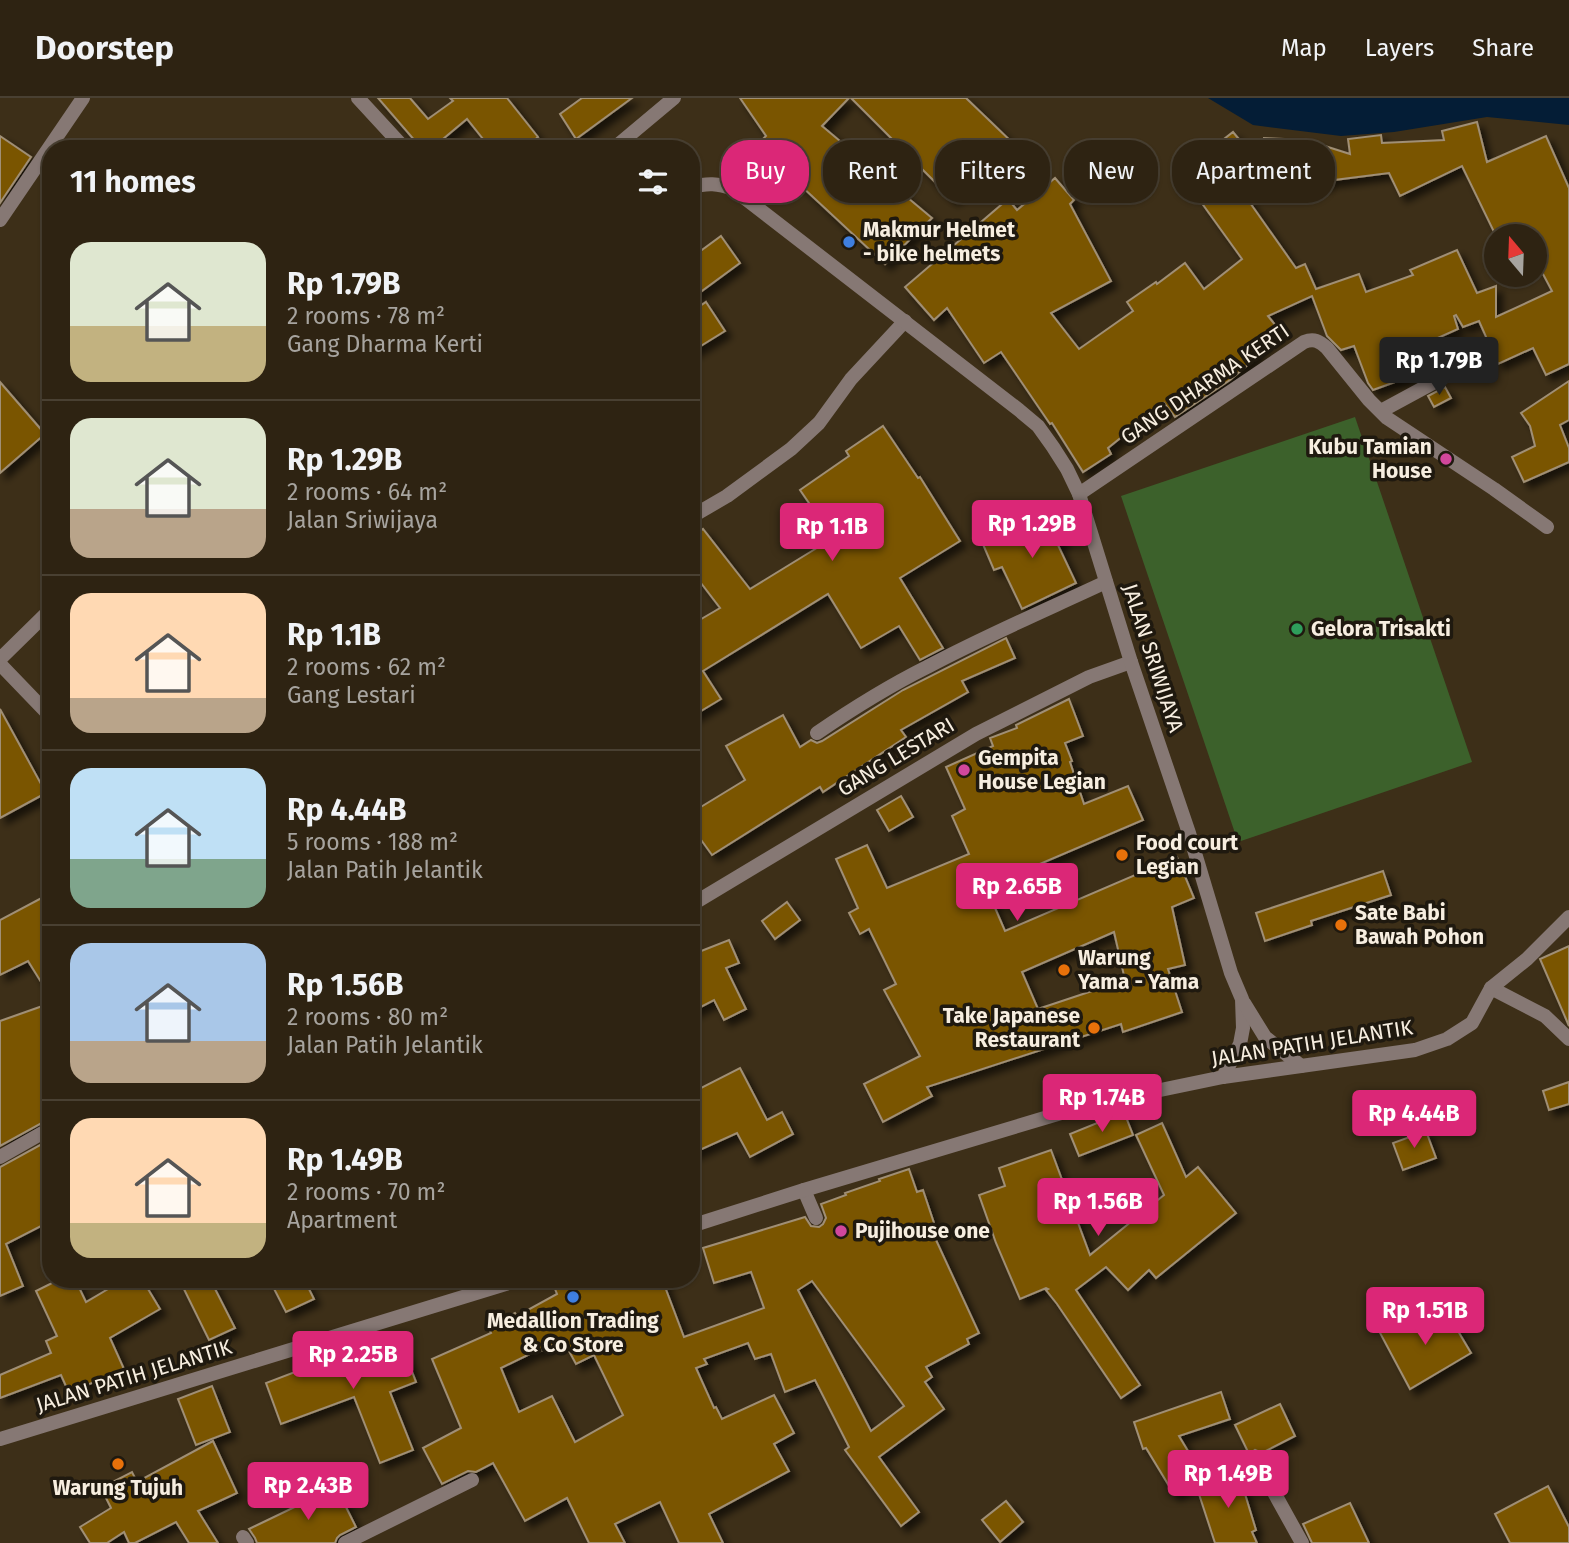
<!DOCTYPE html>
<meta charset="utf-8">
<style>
:root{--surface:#2e2312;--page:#362b1b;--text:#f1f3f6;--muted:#a7a49f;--line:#494032;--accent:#db2777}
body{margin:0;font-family:"Fira Sans",sans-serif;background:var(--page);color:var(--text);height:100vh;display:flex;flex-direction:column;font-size:26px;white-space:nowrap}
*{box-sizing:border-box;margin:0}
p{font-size:23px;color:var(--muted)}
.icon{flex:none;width:38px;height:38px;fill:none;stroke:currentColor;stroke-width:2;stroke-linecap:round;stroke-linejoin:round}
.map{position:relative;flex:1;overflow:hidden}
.details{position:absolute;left:42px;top:42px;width:658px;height:1148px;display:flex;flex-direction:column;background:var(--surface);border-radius:28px;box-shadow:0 2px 5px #0004,0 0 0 2px var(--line)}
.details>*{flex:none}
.banner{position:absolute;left:721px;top:42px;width:665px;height:63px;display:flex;gap:14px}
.needle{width:46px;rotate:341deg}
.tools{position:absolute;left:1484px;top:126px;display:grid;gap:14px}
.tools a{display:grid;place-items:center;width:63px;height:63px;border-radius:50%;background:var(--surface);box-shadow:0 2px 5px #0004,0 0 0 2px var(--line);font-size:35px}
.price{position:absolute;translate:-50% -60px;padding:0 16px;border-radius:7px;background:var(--accent);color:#fff;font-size:23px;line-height:46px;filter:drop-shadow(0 2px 4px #0008)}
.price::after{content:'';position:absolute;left:50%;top:42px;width:21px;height:16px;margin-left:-10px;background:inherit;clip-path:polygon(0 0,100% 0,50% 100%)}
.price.selected{background:#222;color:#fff}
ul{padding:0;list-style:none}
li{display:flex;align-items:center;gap:21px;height:175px;padding:0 28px}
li+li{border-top:2px solid var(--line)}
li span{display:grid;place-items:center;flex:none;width:196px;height:140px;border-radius:21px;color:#555}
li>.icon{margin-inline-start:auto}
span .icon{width:84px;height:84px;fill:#fffc;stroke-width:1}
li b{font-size:30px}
h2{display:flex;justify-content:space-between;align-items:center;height:84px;padding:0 28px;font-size:30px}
.pill{padding:0 24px;border-radius:28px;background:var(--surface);box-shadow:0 2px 5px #0004,0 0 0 2px var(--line);font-size:24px;line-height:63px}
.pill.selected{background:var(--accent);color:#fff}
header{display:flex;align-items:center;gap:42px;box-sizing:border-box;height:98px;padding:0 35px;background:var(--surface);border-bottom:2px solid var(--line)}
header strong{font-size:33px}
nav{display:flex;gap:38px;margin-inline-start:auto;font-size:24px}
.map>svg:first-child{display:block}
.green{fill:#3c612b}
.water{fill:#041d36}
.building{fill:#7a5506;stroke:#a08f75;stroke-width:2;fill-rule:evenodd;filter:url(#shadow)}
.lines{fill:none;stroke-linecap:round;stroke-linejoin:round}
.minor{stroke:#867874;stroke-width:14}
.tertiary{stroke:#867874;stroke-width:14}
.shop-dot{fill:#3f7fe0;stroke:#1f190f;stroke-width:2.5}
.hotel-dot{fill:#d1479c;stroke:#1f190f;stroke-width:2.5}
.leisure-dot{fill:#2e9e5b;stroke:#1f190f;stroke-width:2.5}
.food-dot{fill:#e8710a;stroke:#1f190f;stroke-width:2.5}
.labels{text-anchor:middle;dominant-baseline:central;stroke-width:7;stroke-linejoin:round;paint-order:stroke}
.poi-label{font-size:21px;font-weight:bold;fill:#f7eee0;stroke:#1f190f;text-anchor:start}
.street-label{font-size:21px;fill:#f7eee0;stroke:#1f190f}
</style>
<header>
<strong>Doorstep</strong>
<nav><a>Map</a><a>Layers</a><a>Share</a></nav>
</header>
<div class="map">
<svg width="1569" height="1445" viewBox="0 0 1569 1445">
<defs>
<filter id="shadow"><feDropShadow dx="6" dy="6" stdDeviation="3.5" flood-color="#0009"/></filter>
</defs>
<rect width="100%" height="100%" fill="#3d2f18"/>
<path class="green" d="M1355 319 1472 664 1238 744 1121 398Z"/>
<path class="water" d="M1208 0H1569V27L1487 19 1394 34 1341 38 1253 27Z"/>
<g class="building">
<path d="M378 0H410L428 21 453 3 450 0H507L538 39 523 51H491L467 21 431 51H422Z"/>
<path d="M582 0H632L576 41 560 16Z"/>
<path d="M740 0H849L822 28 932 120 885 166 757 47 766 38Z"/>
<path d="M851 0H966L1017 49 991 74 985 68 952 101Z"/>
<path d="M1477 24 1487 64 1546 38 1569 90V266L1546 277 1533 250 1498 266 1479 223 1463 229 1456 217 1454 218 1458 231 1431 243 1438 259 1432 262 1437 272 1420 281 1417 276 1373 292 1368 285 1354 248 1341 252 1327 238 1312 198 1268 218 1281 234 1255 255 1258 258 1230 282 1175 319 1164 305 1108 350 1111 356 1083 374 1052 325 1050 326 1001 254 984 265 947 210 934 222 905 189 1008 101 1017 112 1055 80 1074 102 1070 106 1111 183 1051 215 1079 251 1133 213 1127 204 1156 184 1157 186 1185 165 1204 191 1242 161 1201 104 1234 82 1296 170 1305 166 1316 191 1359 176 1366 194 1413 177 1410 172 1457 152 1477 195 1496 188V219L1552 193 1535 161V138H1496L1462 68 1400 98 1389 75 1327 83 1326 87 1287 75 1225 71 1210 52 1233 34 1262 69 1264 40 1306 42 1350 56 1348 41 1381 37 1382 45 1444 42 1442 33Z"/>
<path d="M0 38 31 59 0 105Z"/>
<path d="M721 138 740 165 691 201V160Z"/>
<path d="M706 204 725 233 691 254V214Z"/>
<path d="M1569 283V322L1560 327 1569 350V364L1524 384 1512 359 1535 348 1530 328 1521 315Z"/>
<path d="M0 284 45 336 0 375Z"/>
<path d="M1445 289 1451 300 1434 309 1428 298Z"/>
<path d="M883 328 918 380 920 379 960 443 900 480 943 550 920 562 899 528 861 550 828 496 703 573 721 601 691 619V527L720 510 691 472V440L703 431 750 491 833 440 800 392 849 358 846 353Z"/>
<path d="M1052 414 1064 443 1057 445 1076 485 1022 511 1002 469 994 472 982 444Z"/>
<path d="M1006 540 1015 560 962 583 968 594 901 632 906 639 823 694 820 689 712 757 691 728V715L745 682 726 648 783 617 800 649 811 642 817 645 822 643 903 592Z"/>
<path d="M1069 601 1083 638 1065 645 1072 663 1070 664 1084 706 1128 688 1143 722 986 789 1005 833 1177 759 1194 800 1172 809 1185 867 1168 871 1182 914 1123 934 1121 926 927 989 932 998 883 1024 864 986 920 958 884 892 896 886 869 831 860 836 849 815 858 810 836 761 867 747 887 790 969 756 952 718 965 711 946 669 993 648 990 640 1017 630 1016 627ZM1114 834 1125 882 1038 911 1022 874Z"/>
<path d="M0 611 46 695 0 720Z"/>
<path d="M901 698 913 719 889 733 877 712Z"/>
<path d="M1383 773 1391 797 1311 823 1312 827 1265 843 1256 815Z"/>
<path d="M51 795V900L28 863 0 877V822Z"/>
<path d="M787 804 800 822 775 841 762 823Z"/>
<path d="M729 842 739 865 726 870 746 911 724 922 714 902 691 914V857Z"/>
<path d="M1569 848V928L1540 861Z"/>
<path d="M51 905V1020L0 1048V923Z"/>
<path d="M740 970 767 1022 782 1014 793 1036 750 1059 737 1035 691 1056V995Z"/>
<path d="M1569 984V1006L1549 1012 1543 993Z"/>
<path d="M1124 1014 1133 1037 1079 1058 1070 1036Z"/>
<path d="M1162 1025 1186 1079 1198 1069 1236 1115 1156 1180 1149 1172 1128 1192 1106 1169 1076 1192 1140 1287 1121 1300 1057 1206 1046 1192 1048 1191 1046 1190 1020 1201 996 1145 979 1097 1005 1088 999 1070 1051 1052 1090 1157 1164 1097 1136 1037Z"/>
<path d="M1426 1033 1436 1060 1403 1072 1393 1045Z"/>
<path d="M51 1041V1123L6 1146 23 1188 0 1198V1069Z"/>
<path d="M909 1071 917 1094 923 1092 935 1128 930 1129 979 1235 967 1241 969 1246 926 1269 932 1279 925 1284 944 1311 879 1359 919 1414 901 1428 845 1352 849 1349 815 1282 785 1294 771 1256 755 1261 748 1245 704 1261 707 1266 696 1270 714 1310 716 1309 722 1321 774 1297 794 1335 774 1346 789 1373 709 1416 723 1445H679L660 1404 615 1426 625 1445H589L567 1400 525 1423 493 1365 476 1374 468 1373 442 1386 423 1350 461 1330 432 1261 491 1235 488 1228 515 1215 517 1218 557 1196 555 1191 576 1181H662L684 1239 764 1210 751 1174 714 1185 703 1150 805 1119 811 1128 819 1129 823 1126 826 1120 821 1106 846 1097 845 1095 880 1083 879 1081ZM812 1183 904 1308 871 1333 798 1192ZM563 1242 576 1266 594 1257 623 1317 575 1344 552 1298 519 1314 501 1270 538 1252 539 1254Z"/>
<path d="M60 1181H75L86 1204 125 1181H142L160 1211 110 1240 124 1271 69 1295 61 1277 0 1300V1277L51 1255 46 1243 57 1238 36 1193Z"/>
<path d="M179 1181H210L235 1230 209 1242Z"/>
<path d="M269 1181H304L314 1201 286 1214Z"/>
<path d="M1445 1211 1471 1255 1410 1291 1379 1233 1402 1221 1408 1233Z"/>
<path d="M397 1235 416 1284 390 1294 413 1352 380 1365 354 1299 281 1326 266 1285Z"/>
<path d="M212 1288 230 1334 196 1347 178 1301Z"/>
<path d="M1221 1294 1230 1321 1179 1338 1203 1378 1174 1396 1146 1350 1143 1351 1134 1324Z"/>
<path d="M1280 1306 1295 1338 1262 1355 1255 1352 1249 1356 1235 1327Z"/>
<path d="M213 1343 237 1395 198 1413 218 1445H189L176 1424 135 1445H129L124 1434 107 1445H90L80 1429 111 1410 101 1390 132 1374 137 1384Z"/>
<path d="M1238 1373 1256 1432 1252 1434 1257 1445H1215L1196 1387Z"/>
<path d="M1548 1388 1569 1429V1445H1510L1495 1416Z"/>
<path d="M336 1389 356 1429 340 1437 337 1440 335 1445H257L255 1440 249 1431Z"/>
<path d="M1006 1403 1023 1424 1000 1444 982 1422Z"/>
<path d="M1350 1405 1369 1445H1312L1303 1426Z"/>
</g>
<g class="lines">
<g class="minor">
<path d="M358 0 405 51"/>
<path d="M613 51 674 0"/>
<path d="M0 122 83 0"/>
<path d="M1381 313 1453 274"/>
<path d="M1079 396 1304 244C1314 240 1319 243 1327 250L1369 302 1387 320 1494 391 1547 429"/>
<path d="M691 419 727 398 791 351 819 325 851 281 905 223"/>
<path d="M0 566 51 619"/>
<path d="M817 635C852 611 889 588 927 569 985 538 1046 512 1106 484"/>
<path d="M691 807 976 636 1089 579 1131 564"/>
<path d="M0 1059 51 1030"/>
<path d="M804 1092 816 1120"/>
<path d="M1256 1362 1302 1445"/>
<path d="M243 1439 247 1445"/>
<path d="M345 1445 472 1382"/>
</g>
<g class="tertiary">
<path d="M691 89C707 85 718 85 733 91L1019 312 1038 328 1053 349 1067 371 1079 396 1131 564 1189 735 1231 875 1242 901 1243 930 1240 946 1223 979"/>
<path d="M0 561 51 511"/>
<path d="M1491 890 1545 918 1569 941"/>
<path d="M1244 905 1265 939 1301 968"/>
<path d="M691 1128 804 1092 1088 1007 1223 979 1415 952 1447 941 1472 925 1491 890 1527 861 1569 819"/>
<path d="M0 1341 522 1181"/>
</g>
</g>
<g class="shop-dot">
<circle cx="849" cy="144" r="7"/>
<circle cx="573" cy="1199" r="7"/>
</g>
<g class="hotel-dot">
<circle cx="1446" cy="361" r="7"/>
<circle cx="964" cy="672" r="7"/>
<circle cx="841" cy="1133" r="7"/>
</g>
<circle class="leisure-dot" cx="1297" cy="531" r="7"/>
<g class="food-dot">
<circle cx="1122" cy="757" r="7"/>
<circle cx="1341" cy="827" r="7"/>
<circle cx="1064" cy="872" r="7"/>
<circle cx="1094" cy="930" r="7"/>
<circle cx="118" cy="1366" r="7"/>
</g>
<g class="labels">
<g class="poi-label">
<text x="863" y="132">Makmur Helmet<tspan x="863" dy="24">- bike helmets</tspan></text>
<text x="1432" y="349" text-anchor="end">Kubu Tamian<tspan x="1432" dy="24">House</tspan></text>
<text x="1311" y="531">Gelora Trisakti</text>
<text x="978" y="660">Gempita<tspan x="978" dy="24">House Legian</tspan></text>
<text x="1136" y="745">Food court<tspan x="1136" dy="24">Legian</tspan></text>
<text x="1355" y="815">Sate Babi<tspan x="1355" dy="24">Bawah Pohon</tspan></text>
<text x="1078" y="860">Warung<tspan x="1078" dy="24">Yama - Yama</tspan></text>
<text x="1080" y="918" text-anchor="end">Take Japanese<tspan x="1080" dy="24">Restaurant</tspan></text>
<text x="855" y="1133">Pujihouse one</text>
<text x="573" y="1223" text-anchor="middle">Medallion Trading<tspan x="573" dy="24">&amp; Co Store</tspan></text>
<text x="118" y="1390" text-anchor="middle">Warung Tujuh</text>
</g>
<g class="street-label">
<text transform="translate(1205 286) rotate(-34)">GANG DHARMA KERTI</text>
<text transform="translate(1153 560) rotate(72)">JALAN SRIWIJAYA</text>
<text transform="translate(896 659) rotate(-31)">GANG LESTARI</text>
<text transform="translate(1312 945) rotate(-9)">JALAN PATIH JELANTIK</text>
<text transform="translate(134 1278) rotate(-17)">JALAN PATIH JELANTIK</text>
</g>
</g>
</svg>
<div class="tools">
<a><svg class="needle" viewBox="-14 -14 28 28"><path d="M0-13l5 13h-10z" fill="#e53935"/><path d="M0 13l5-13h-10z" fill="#a7a49f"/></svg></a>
</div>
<b class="price selected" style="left:1439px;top:299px">Rp 1.79B</b>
<b class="price" style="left:1032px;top:462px">Rp 1.29B</b>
<b class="price" style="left:832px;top:465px">Rp 1.1B</b>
<b class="price" style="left:1017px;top:825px">Rp 2.65B</b>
<b class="price" style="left:1102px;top:1036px">Rp 1.74B</b>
<b class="price" style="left:1414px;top:1052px">Rp 4.44B</b>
<b class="price" style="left:1098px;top:1140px">Rp 1.56B</b>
<b class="price" style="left:1425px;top:1249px">Rp 1.51B</b>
<b class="price" style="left:353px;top:1293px">Rp 2.25B</b>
<b class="price" style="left:1228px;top:1412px">Rp 1.49B</b>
<b class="price" style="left:308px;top:1424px">Rp 2.43B</b>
<div class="banner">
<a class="pill selected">Buy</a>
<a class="pill">Rent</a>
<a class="pill">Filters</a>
<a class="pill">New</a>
<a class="pill">Apartment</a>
</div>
<section class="details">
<h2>11 homes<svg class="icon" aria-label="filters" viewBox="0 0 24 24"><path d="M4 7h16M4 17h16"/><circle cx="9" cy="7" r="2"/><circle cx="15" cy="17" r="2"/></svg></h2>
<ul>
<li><span style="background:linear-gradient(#dfe7d0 60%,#c2b280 0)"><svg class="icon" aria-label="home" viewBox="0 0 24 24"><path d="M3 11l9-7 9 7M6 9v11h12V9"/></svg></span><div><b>Rp 1.79B</b><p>2 rooms · 78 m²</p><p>Gang Dharma Kerti</p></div></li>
<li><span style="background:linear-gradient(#dfe7d0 65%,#b9a48a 0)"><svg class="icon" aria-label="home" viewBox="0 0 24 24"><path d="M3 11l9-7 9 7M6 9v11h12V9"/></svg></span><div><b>Rp 1.29B</b><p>2 rooms · 64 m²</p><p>Jalan Sriwijaya</p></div></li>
<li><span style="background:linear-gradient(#ffd9b3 75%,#b9a48a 0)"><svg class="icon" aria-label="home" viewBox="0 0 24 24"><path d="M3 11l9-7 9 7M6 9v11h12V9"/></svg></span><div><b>Rp 1.1B</b><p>2 rooms · 62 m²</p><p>Gang Lestari</p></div></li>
<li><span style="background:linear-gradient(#bfe0f5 65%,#7fa58c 0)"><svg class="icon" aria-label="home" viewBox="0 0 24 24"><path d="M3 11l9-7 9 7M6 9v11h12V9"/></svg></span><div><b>Rp 4.44B</b><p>5 rooms · 188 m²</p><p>Jalan Patih Jelantik</p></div></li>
<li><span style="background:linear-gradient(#a9c7e8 70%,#b9a48a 0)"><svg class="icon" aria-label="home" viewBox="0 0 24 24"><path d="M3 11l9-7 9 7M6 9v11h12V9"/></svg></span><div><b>Rp 1.56B</b><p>2 rooms · 80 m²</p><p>Jalan Patih Jelantik</p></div></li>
<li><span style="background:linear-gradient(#ffd9b3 75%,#c2b280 0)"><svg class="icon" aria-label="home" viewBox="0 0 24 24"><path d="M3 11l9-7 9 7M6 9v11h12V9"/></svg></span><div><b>Rp 1.49B</b><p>2 rooms · 70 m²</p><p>Apartment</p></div></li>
</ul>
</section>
</div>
